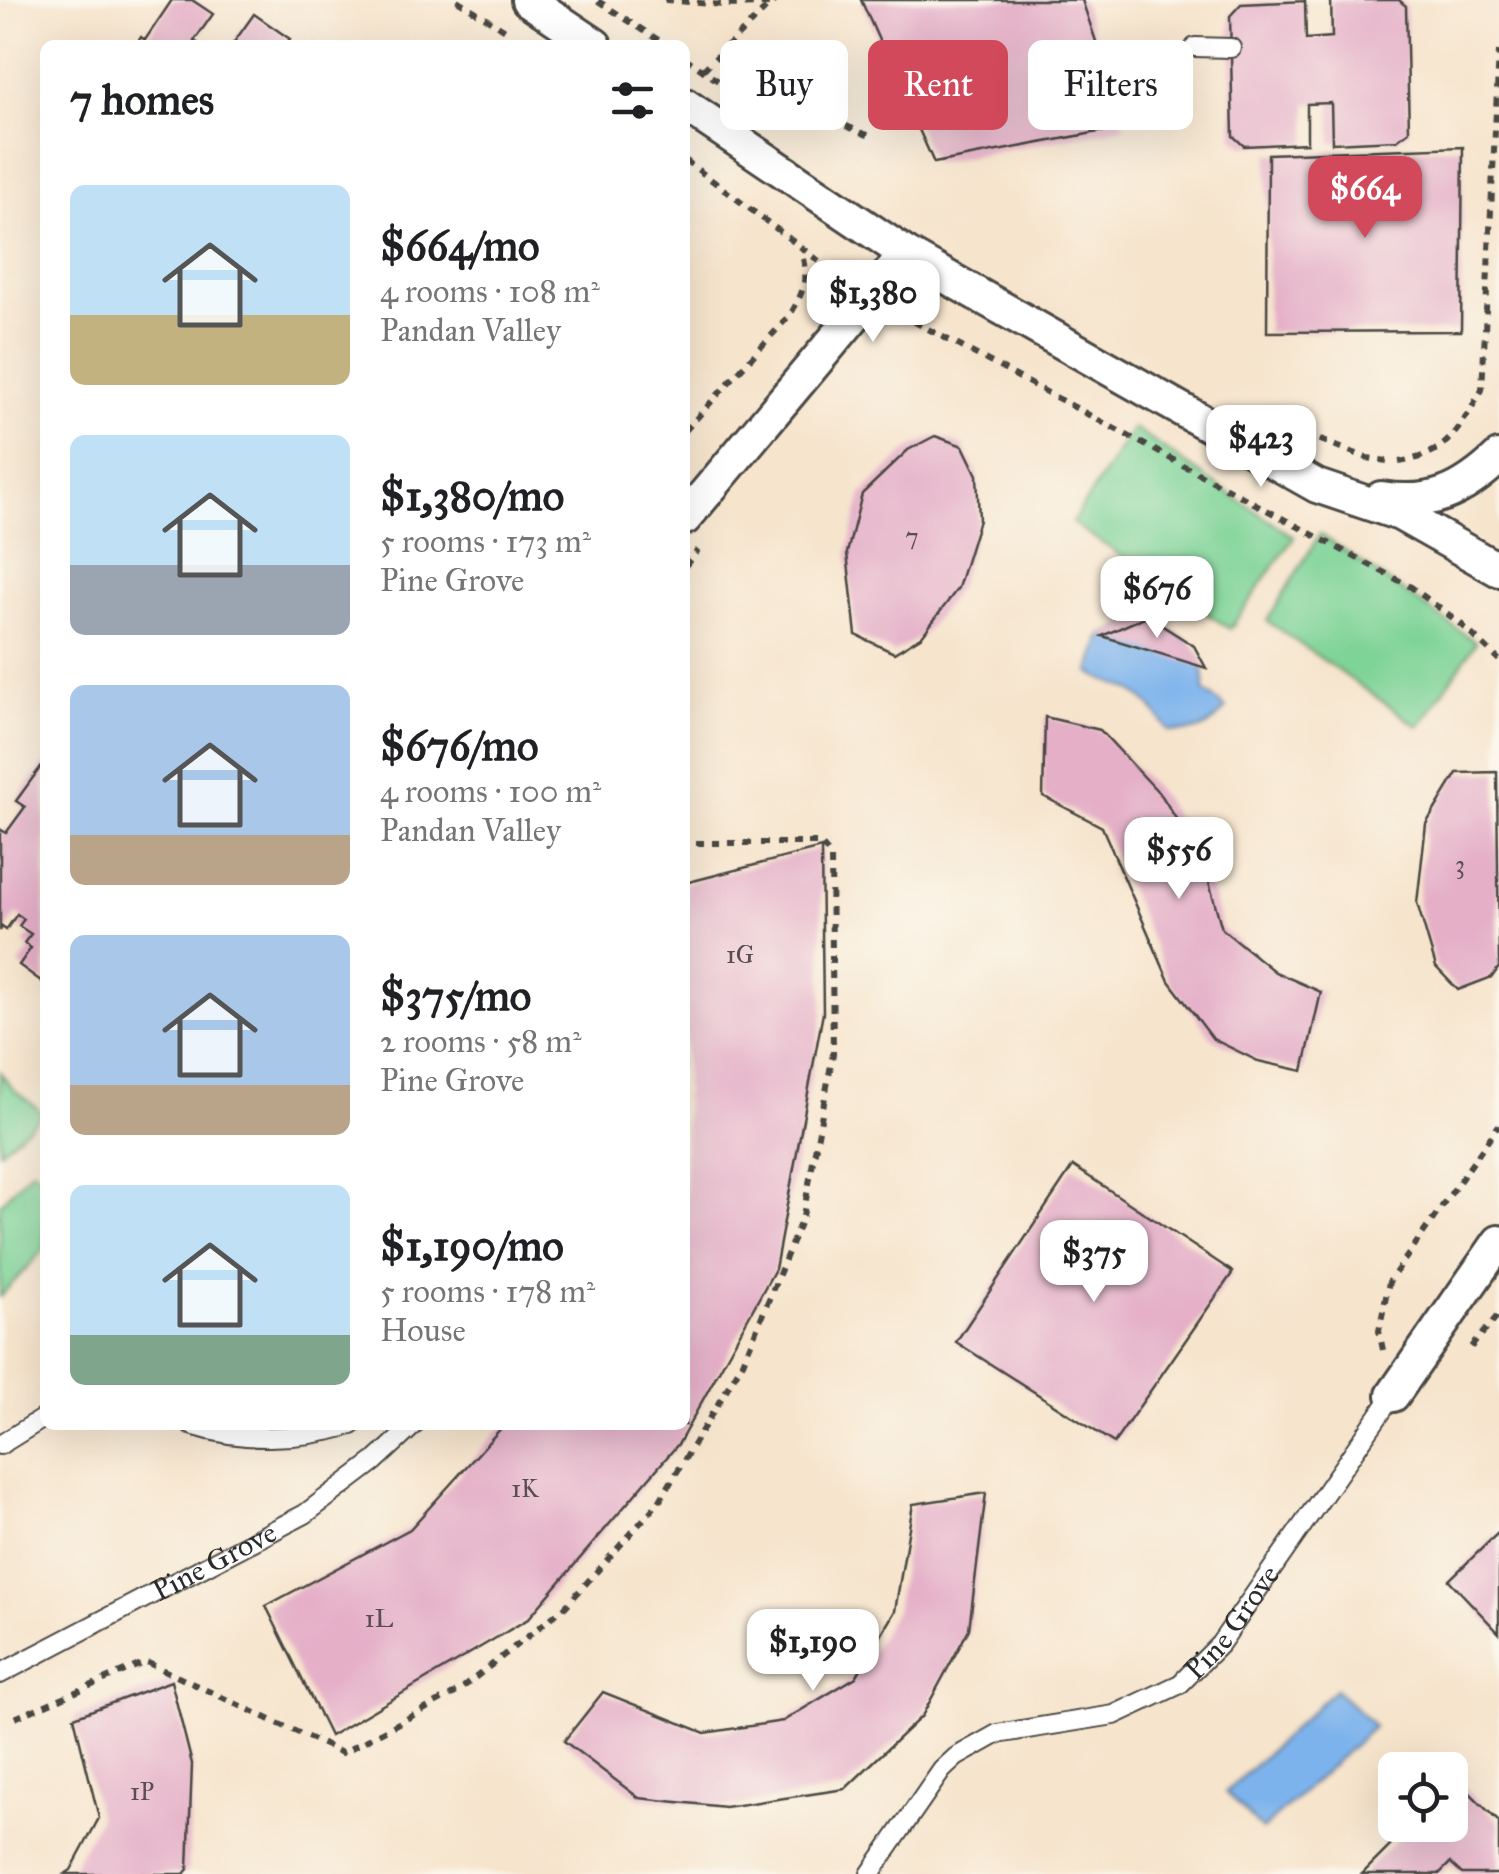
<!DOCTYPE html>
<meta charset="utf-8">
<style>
:root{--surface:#fff;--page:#f2f2f2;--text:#202124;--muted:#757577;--accent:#d1495b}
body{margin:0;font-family:"IM FELL Great Primer",serif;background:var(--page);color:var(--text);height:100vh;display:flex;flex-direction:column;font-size:38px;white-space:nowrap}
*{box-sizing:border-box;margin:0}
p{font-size:32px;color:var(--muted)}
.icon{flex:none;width:55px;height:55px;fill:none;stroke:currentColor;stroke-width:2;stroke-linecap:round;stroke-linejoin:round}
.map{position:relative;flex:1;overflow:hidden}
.sheet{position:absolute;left:40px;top:40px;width:650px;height:1390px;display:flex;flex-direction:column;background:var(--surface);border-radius:15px;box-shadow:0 10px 40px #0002}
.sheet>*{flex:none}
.top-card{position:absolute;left:720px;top:40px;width:628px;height:90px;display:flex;gap:20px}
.controls{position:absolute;left:1378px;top:1752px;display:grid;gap:20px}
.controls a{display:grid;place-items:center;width:90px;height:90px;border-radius:15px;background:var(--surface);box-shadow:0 10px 40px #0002;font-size:50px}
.price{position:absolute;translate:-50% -85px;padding:0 22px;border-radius:20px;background:#fff;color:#222;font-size:32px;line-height:65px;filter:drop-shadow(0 2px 5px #0008)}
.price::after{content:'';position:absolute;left:50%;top:60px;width:30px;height:22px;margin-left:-15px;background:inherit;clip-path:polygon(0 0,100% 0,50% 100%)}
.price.active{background:var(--accent);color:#fff}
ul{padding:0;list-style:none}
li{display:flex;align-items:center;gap:30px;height:250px;padding:0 30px}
li span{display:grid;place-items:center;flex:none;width:280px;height:200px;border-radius:15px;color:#555}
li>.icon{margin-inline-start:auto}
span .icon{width:120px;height:120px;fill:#fffc;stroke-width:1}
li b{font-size:42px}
h2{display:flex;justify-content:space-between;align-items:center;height:120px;padding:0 30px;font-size:42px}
.chip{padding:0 35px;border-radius:15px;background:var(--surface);box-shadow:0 10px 40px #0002;font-size:35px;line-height:90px}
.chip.active{background:var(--accent);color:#fff}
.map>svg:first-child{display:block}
.green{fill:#7ed397;stroke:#547f61;stroke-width:2.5}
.water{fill:#7db3ec;stroke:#546f8c;stroke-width:2.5}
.building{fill:#e4afc7}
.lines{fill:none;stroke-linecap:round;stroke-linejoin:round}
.lane-casing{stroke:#494743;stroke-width:22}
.street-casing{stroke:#494743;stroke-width:38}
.path{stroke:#494743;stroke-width:6;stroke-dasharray:8 8;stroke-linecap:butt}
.lane{stroke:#fff;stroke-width:18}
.street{stroke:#fff;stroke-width:32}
.labels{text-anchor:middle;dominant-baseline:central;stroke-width:9;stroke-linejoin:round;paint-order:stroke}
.number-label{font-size:25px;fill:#594c52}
.street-label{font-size:30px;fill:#2b2b2b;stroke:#fbf7ec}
</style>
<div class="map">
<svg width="1499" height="1874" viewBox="0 0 1499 1874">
<rect width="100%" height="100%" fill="#fbf7ec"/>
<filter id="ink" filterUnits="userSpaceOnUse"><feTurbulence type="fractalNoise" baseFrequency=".01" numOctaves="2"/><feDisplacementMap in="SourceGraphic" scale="20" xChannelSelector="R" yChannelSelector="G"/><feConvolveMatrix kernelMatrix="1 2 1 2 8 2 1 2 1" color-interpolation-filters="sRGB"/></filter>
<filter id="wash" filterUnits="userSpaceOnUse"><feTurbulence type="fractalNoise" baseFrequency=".0048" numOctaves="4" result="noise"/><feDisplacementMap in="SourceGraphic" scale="40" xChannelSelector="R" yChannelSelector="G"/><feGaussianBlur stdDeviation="2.25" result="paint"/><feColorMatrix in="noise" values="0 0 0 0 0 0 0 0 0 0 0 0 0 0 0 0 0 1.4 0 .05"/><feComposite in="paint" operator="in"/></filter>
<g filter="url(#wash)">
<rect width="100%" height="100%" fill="#f6e4cc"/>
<g class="green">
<path d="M1133 428 1294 537 1230 629 1072 523Z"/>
<path d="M1320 534 1476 642 1419 727 1267 621Z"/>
<path d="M0 1072C15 1096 25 1095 43 1114L0 1151Z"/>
<path d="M32 1169 45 1180V1248L0 1297V1204Z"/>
</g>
<g class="water">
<path d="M1147 616C1182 638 1207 644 1204 691L1226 708C1210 729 1196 734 1169 731 1158 716 1146 696 1128 689 1114 683 1103 681 1090 672L1102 636Z"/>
<path d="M1335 1689 1374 1726 1262 1830 1226 1792Z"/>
</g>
<g id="blocks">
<g class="building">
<path d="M172 0H192L213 14 194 41 201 45H136L141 37 145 40Z"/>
<path d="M861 0H1082L1125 127 934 163Z"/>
<path d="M1331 0H1399L1406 6 1409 131 1397 140 1332 143 1331 103 1307 104V143L1244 146 1233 136 1230 16 1241 4 1305 1 1306 39 1332 37Z"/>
<path d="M254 14 290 39 285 45H232Z"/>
<path d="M1463 147 1461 331 1267 332 1268 154Z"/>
<path d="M935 436 963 446 977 475 979 520 958 588 922 636 894 653 856 635 847 553 862 494 908 450Z"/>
<path d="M1147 616 1194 646 1206 668 1102 636Z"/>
<path d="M1045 717 1100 730 1162 796 1204 864 1222 929 1275 972 1321 992 1303 1071 1258 1061 1213 1039 1169 981 1102 827 1043 796Z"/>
<path d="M45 761V984L19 965 31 948 24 943 31 934 19 926 24 919 17 914 6 930 2 927 0 931V829L6 833 25 807 16 801Z"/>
<path d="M1497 772 1499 967 1492 977 1458 990 1436 967 1417 903 1426 824 1457 773Z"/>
<path d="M821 848 823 1013 775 1269 679 1443 528 1619 330 1736 266 1606 410 1529 504 1425H685V883Z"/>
<path d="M1073 1166 1233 1272 1114 1443 956 1342Z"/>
<path d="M986 1493 969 1629 922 1716 845 1789 725 1807 639 1798 564 1741 603 1692 705 1733 783 1721 856 1677 895 1611 913 1504Z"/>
<path d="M1499 1532V1633L1449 1580Z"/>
<path d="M171 1681 192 1764 188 1869 184 1874H65L71 1870 99 1818 74 1717Z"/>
<path d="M1456 1779 1499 1822V1874H1462L1450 1863 1439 1874H1362L1411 1825H1450V1786Z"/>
</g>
</g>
</g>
<g filter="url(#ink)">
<use href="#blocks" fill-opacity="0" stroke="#494743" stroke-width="2.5"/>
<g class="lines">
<g class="lane-casing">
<g id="lane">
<path d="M1195 47 1231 48"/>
<path d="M191 1425C244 1442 299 1440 352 1425"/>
<path d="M0 1445 45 1417"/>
<path id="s1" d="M0 1674 305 1514 375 1461 414 1425"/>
<path id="s2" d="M870 1874 942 1770 956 1757 997 1734 1114 1715 1180 1684 1220 1644 1393 1395"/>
</g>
</g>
<g class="street-casing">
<g id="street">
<path d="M528 0 595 45"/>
<path d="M685 105 906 254 1317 486 1400 514 1499 570"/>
<path d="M1381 498C1432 506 1462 492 1499 457"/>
<path d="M685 518 906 254"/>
<path d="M1393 1395 1499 1242"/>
</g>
</g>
<g class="path">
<path d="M457 0 507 31"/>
<path d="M665 0 723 5 769 4"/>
<path d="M598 1 666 45"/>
<path d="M725 48C772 81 818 117 873 137"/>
<path d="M685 58 750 103"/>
<path d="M703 70 775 0"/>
<path d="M685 160 843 279"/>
<path d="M900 314 1411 587 1461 624 1499 660"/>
<path d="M1290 428 1367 458 1387 461"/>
<path d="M685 431 790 315C804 292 809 277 801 251"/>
<path d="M1399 462C1449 454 1458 430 1482 390L1499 51"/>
<path d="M685 566 698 550"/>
<path d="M1471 1347 1499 1314"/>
<path d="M1383 1350 1379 1331 1389 1282 1499 1125"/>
<path d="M15 1718 146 1662 342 1753 457 1692 565 1607 659 1502 743 1362 803 1216 833 1054 831 856 820 843H685"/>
</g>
<use href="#lane" class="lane"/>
<use href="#street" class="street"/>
</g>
</g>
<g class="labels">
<g class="number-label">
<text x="912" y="536">7</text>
<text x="1460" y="864">3</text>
<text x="740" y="954">1G</text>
<text x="525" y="1488">1K</text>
<text x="379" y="1618">1L</text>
<text x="142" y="1791">1P</text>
</g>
<g class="street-label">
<text stroke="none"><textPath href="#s1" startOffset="242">Pine Grove</textPath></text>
<text stroke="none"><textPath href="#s2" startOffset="465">Pine Grove</textPath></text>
</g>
</g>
</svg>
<div class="controls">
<a><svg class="icon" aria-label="locate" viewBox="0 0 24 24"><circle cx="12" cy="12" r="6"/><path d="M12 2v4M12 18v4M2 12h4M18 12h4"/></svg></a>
</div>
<b class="price active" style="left:1365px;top:241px">$664</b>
<b class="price" style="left:873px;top:345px">$1,380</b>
<b class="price" style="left:1261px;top:490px">$423</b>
<b class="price" style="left:1157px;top:641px">$676</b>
<b class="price" style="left:1179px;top:902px">$556</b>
<b class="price" style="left:1094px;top:1305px">$375</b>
<b class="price" style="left:813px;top:1694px">$1,190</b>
<div class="top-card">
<a class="chip">Buy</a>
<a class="chip active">Rent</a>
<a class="chip">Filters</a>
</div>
<section class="sheet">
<h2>7 homes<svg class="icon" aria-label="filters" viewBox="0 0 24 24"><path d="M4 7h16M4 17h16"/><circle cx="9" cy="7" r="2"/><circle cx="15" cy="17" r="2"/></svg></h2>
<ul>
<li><span style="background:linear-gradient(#bfe0f5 65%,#c2b280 0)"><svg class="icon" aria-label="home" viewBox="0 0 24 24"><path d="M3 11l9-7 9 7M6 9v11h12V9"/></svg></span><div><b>$664/mo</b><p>4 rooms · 108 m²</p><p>Pandan Valley</p></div></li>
<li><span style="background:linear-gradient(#bfe0f5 65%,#9aa5b1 0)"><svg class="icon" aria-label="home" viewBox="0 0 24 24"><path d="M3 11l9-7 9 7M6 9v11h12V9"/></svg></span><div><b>$1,380/mo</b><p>5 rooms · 173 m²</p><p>Pine Grove</p></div></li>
<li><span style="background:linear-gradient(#a9c7e8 75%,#b9a48a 0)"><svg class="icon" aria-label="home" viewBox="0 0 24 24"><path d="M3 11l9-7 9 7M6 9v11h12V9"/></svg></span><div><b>$676/mo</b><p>4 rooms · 100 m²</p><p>Pandan Valley</p></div></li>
<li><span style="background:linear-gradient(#a9c7e8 75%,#b9a48a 0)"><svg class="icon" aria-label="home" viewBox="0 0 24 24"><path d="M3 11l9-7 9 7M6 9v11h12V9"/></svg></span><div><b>$375/mo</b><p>2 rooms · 58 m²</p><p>Pine Grove</p></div></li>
<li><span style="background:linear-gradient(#bfe0f5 75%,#7fa58c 0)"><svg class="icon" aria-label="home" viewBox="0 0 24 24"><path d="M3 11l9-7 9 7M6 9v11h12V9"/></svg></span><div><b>$1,190/mo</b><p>5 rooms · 178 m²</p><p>House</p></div></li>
</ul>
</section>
</div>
